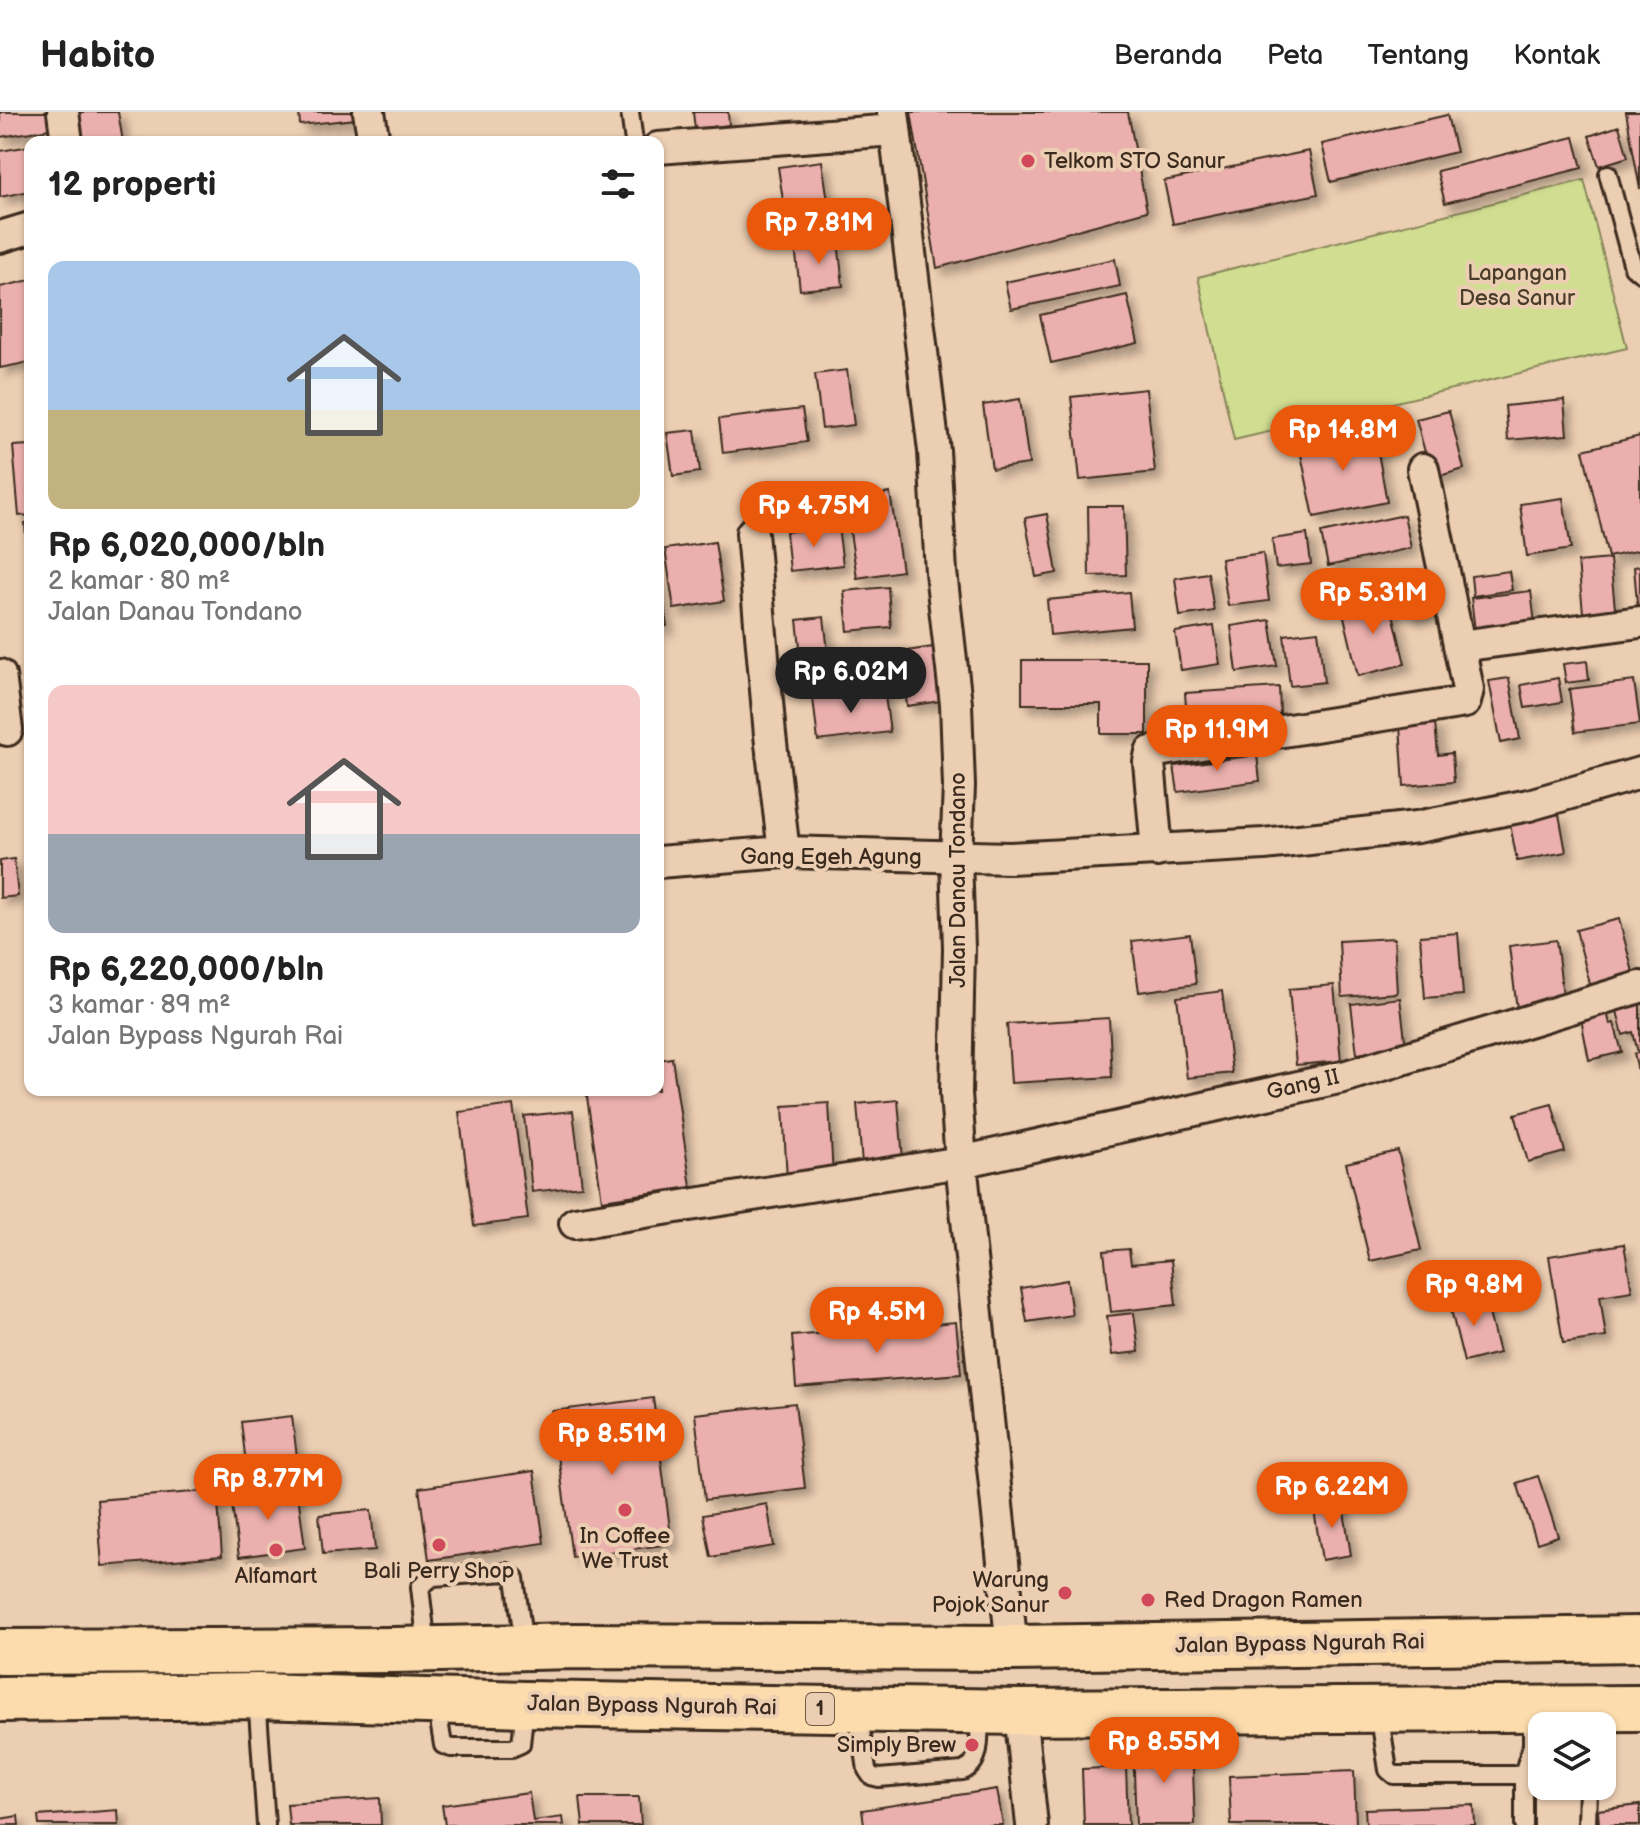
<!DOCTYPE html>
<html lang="id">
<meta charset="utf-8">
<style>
:root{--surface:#fff;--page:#f2f2f2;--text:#222;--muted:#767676;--line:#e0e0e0;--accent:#ea580c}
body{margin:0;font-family:"Balsamiq Sans",sans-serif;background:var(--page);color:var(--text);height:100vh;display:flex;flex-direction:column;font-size:30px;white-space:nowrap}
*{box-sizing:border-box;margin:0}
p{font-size:26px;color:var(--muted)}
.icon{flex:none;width:44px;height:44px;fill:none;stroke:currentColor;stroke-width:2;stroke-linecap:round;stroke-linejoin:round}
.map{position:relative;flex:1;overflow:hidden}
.details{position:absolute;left:24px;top:24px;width:640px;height:960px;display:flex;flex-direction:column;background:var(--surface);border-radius:16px;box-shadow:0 2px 6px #0004}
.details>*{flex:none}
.fabs{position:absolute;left:1528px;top:1600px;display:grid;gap:16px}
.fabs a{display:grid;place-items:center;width:88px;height:88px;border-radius:16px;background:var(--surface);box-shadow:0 2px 6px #0004;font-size:40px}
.price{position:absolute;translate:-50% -68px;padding:0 18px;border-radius:28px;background:var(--accent);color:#fff;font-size:26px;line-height:52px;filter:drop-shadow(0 2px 4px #0008)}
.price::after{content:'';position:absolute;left:50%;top:48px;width:24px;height:18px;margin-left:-12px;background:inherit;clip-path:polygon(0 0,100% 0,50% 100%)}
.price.active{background:#222;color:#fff}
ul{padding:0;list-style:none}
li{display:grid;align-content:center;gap:16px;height:424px;padding:0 24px}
li span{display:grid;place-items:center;height:248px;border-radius:16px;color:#555}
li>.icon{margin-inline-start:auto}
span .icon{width:144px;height:144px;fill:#fffc;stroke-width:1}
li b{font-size:34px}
h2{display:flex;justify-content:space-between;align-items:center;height:96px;padding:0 24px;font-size:34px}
header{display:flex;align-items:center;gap:48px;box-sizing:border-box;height:112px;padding:0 40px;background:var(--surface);border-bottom:2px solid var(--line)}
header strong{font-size:38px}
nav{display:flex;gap:44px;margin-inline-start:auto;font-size:28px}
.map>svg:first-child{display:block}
.green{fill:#d1de91;stroke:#868458;stroke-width:2}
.building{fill:#ebb0ad;stroke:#3b2a1e;stroke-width:2;filter:url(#shadow)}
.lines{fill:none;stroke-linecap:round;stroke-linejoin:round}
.service-casing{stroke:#3b2a1e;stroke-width:22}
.minor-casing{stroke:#3b2a1e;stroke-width:36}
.trunk-casing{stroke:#3b2a1e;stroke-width:50}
.service{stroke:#ecceb2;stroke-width:16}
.minor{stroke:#ecceb2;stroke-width:30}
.trunk{stroke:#fcdcac;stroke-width:44}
.poi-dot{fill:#d1495b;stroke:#ecceb2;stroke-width:3}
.labels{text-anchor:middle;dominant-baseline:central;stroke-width:8;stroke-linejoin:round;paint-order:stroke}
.shield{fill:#ecceb2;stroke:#705b4a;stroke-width:2}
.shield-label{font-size:20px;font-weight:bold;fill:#3b2a1e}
.poi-label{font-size:22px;fill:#3b2a1e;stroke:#ecceb2}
.park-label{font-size:22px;fill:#4a3c2a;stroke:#ecceb2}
.street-label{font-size:22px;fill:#3b2a1e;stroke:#ecceb2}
</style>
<header>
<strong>Habito</strong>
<nav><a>Beranda</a><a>Peta</a><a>Tentang</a><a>Kontak</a></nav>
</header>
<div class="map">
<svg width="1640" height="1713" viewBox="0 0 1640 1713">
<defs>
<filter id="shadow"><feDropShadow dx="7" dy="7" stdDeviation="4" flood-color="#0004"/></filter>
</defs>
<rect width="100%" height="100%" fill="#ecceb2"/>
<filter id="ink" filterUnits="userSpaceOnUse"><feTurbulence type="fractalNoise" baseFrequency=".0125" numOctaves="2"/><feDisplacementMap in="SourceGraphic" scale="16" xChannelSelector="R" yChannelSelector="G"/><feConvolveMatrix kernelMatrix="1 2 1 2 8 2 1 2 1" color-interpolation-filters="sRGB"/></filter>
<g filter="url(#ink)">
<path class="green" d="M1584 68 1627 236 1234 328 1198 165Z"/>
<g class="building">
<path d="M0 0H47L50 17 0 25Z"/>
<path d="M71 0H118L123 30H76Z"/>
<path d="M299 0H355L356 7 300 13Z"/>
<path d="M693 0H728L729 13 695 17Z"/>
<path d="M911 0H1128L1147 99 937 156Z"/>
<path d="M1626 0H1640V77Z"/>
<path d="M1447 3 1456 40 1331 70 1322 32Z"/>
<path d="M1619 14 1628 45 1599 54 1589 24Z"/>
<path d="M1574 25 1582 56 1445 91 1437 59Z"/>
<path d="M30 34V79L0 85V39Z"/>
<path d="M1309 39 1318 82 1173 112 1164 69Z"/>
<path d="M822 49 828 89 784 95 778 55Z"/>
<path d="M838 129 843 174 800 178 795 134Z"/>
<path d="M1115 147 1120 174 1011 197 1005 170Z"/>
<path d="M30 168V250L0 256V175Z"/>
<path d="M1127 183 1138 231 1051 251 1040 203Z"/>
<path d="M847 258 854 313 822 317 815 262Z"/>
<path d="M1146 277 1155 360 1080 368 1071 285Z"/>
<path d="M1020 287 1029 352 992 357 983 293Z"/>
<path d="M1564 288 1567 323 1508 328 1505 294Z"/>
<path d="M802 297 807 330 723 341 719 307Z"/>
<path d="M1449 299 1464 357 1432 366 1416 307Z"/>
<path d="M695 318 700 360 673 364 667 321Z"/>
<path d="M1374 318 1387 390 1314 405 1299 333Z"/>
<path d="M1640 324V438L1608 445 1583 338Z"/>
<path d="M30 333V403L19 404 13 334Z"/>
<path d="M890 381 902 459 857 466 845 388Z"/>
<path d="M1563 386 1571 437 1527 444 1520 392Z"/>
<path d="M1088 394H1124L1126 463 1089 464Z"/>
<path d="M1047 402 1057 461 1036 465 1025 406Z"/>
<path d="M1404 403 1411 436 1328 454 1321 421Z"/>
<path d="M30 410V480L25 411Z"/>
<path d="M838 414 843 453 790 459 786 420Z"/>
<path d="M1307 422 1311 452 1276 456 1272 427Z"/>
<path d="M715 430 724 489 674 497 665 437Z"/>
<path d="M1263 441 1269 489 1228 494 1221 447Z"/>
<path d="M1610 447 1616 506 1584 510 1578 450Z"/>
<path d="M1640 454V502H1638L1634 455Z"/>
<path d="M1509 459 1512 478 1473 484 1471 464Z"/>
<path d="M658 460H660L667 514 658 516Z"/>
<path d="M1208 461 1214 499 1180 504 1175 466Z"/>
<path d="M888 475 891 515 848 519 844 479Z"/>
<path d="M1443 476 1445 502 1409 504 1407 479Z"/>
<path d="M1531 479 1535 512 1475 519 1471 486Z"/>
<path d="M1129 480 1132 515 1050 523 1047 488Z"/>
<path d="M1389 485 1405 552 1358 564 1342 496Z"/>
<path d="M824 505 832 576 805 579 797 508Z"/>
<path d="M1270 508 1277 554 1237 560 1231 514Z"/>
<path d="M1214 514 1220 552 1181 558 1175 520Z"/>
<path d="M1318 519 1324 570 1290 574 1284 523Z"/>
<path d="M933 535 941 589 907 594 900 540Z"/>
<path d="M1022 548H1147V622H1101V592H1022Z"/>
<path d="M1587 549 1589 568 1566 571 1563 552Z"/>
<path d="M1509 566 1520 627 1501 631 1489 569Z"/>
<path d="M1558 566 1562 590 1525 596 1521 573Z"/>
<path d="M1634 569 1640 612 1575 620 1569 577Z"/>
<path d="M1279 575 1280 602 1187 608 1185 581Z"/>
<path d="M884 577 890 620 818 629 813 586Z"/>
<path d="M1435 611 1438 643 1452 641 1454 670 1404 674 1400 614Z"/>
<path d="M1257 643 1260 669 1178 680 1174 654Z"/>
<path d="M1559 702 1566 740 1517 749 1510 712Z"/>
<path d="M14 747 18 784 0 786V749Z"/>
<path d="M1619 807 1634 864 1591 876 1576 818Z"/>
<path d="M1458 821 1463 883 1425 886 1420 824Z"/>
<path d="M1190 822 1196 872 1139 880 1132 829Z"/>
<path d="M1394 826 1397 881 1342 885 1339 829Z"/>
<path d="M1556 828 1564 891 1517 897 1509 834Z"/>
<path d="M1334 873 1341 949 1296 953 1289 877Z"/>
<path d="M1222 879 1232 961 1187 966 1177 885Z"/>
<path d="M1640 885V968L1634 942 1638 941 1633 920 1623 923 1615 891Z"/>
<path d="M1400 886 1406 936 1357 942 1351 892Z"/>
<path d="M1606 896 1610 912 1614 911 1622 940 1589 948 1580 902Z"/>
<path d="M1109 906 1112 965 1011 971 1007 912Z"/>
<path d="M672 946 691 1075 602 1088 586 978H658V948Z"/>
<path d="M898 988 903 1048 862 1052 857 992Z"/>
<path d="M829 991 833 1065 787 1068 783 994Z"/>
<path d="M1552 992 1565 1040 1528 1050 1515 1002Z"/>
<path d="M513 993 528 1107 474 1114 459 1000Z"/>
<path d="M573 999 582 1074 532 1080 524 1004Z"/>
<path d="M1398 1039 1421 1138 1370 1149 1346 1051Z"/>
<path d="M1624 1132 1632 1179 1600 1184 1606 1225 1563 1231 1549 1144Z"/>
<path d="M1129 1137 1131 1152 1171 1148 1176 1193 1111 1200 1104 1139Z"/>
<path d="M1067 1168 1072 1203 1027 1210 1021 1176Z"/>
<path d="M1484 1181 1499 1241 1464 1250 1449 1190Z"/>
<path d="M1134 1201 1139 1240 1112 1243 1107 1204Z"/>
<path d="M956 1210 961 1262 796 1275 792 1224Z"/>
<path d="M653 1286 672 1432 572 1445 552 1299Z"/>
<path d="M795 1291 805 1376 705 1388 695 1302Z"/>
<path d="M292 1304 299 1362 248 1368 241 1310Z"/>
<path d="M534 1359 544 1431 429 1448 419 1376Z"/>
<path d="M1538 1364 1558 1424 1537 1431 1517 1371Z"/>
<path d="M297 1375 305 1436 239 1445 231 1385Z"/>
<path d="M217 1378 222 1444 102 1454 97 1388Z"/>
<path d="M1342 1387 1351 1443 1322 1448 1313 1392Z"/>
<path d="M767 1392 774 1434 711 1445 703 1403Z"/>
<path d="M371 1398 375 1438 323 1442 319 1403Z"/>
<path d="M1192 1631 1195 1713H1136L1133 1634Z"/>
<path d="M1126 1655 1128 1713H1084L1082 1657Z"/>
<path d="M1354 1659 1356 1713H1231L1229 1664Z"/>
<path d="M997 1677 1003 1713H864L862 1698Z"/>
<path d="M529 1681 533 1709 563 1705 564 1713H445L442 1693Z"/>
<path d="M580 1685H639L641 1713H583Z"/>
<path d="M380 1686 381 1713H289L287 1692Z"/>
<path d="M1474 1693 1475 1713H1366L1365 1697Z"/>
<path d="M1640 1693V1713H1599L1598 1698Z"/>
<path d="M118 1698 119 1713H39L38 1704Z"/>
<path d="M18 1704 19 1713H0V1707Z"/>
</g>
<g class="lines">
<g class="service-casing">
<g id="service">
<path d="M630 0 634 30"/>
<path d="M1608 62 1633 155 1640 161"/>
<path d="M427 1535 420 1475 433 1465 507 1460 515 1466 524 1534"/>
<path d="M257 1585 266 1713"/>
<path d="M436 1590 443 1633 451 1636H512L521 1632 525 1595"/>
<path d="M858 1599 867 1658 871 1664 879 1666 963 1659C984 1650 978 1620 980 1601"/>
<path d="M1379 1600 1388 1658 1394 1663H1517L1524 1659 1532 1633V1597"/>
<path d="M1524 1713V1659"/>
<path d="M1587 1713 1588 1674"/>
</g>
</g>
<g class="minor-casing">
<g id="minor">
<path d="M63 0 67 30"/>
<path d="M369 0 374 30"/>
<path d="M893 0 934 339 941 460 956 592 959 674 956 746 959 836 956 981 961 1050 1012 1536"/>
<path d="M658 36 894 18"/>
<path d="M0 125 30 116"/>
<path d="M752 421 770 623 784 740"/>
<path d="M1460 534 1640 510"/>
<path d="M0 563 7 618"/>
<path d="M1157 739 1149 650 1151 640 1465 590 1468 577 1423 357"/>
<path d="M658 750 784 740 1010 746 1264 732 1417 715 1529 693 1640 661"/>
<path d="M575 1111 961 1050 1343 965 1640 875"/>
<path d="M1020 1600 1032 1713"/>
</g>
</g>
<g class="trunk-casing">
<g id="trunk">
<path d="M0 1540 394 1538 575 1534 1012 1536 1640 1527"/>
<path d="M0 1587 257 1584 525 1592 1020 1600 1640 1596"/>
</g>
</g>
<use href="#service" class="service"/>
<use href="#minor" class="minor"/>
<use href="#trunk" class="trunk"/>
</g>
</g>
<g class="poi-dot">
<circle cx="1028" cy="49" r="8"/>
<circle cx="625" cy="1398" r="8"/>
<circle cx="439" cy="1433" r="8"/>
<circle cx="276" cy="1438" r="8"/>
<circle cx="1065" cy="1481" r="8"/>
<circle cx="1148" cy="1488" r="8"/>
<circle cx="972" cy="1633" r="8"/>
</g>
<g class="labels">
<rect class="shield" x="806" y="1581" width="28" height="32" rx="6"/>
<g class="shield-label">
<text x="820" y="1597">1</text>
</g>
<g class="poi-label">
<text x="1044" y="49" text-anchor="start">Telkom STO Sanur</text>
<text x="625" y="1424">In Coffee<tspan x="625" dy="25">We Trust</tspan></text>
<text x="439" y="1459">Bali Perry Shop</text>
<text x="276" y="1464">Alfamart</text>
<text x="1049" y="1468" text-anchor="end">Warung<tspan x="1049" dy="25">Pojok Sanur</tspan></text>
<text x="1164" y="1488" text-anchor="start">Red Dragon Ramen</text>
<text x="956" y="1633" text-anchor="end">Simply Brew</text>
</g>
<g class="park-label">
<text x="1517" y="161">Lapangan<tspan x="1517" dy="25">Desa Sanur</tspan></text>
</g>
<g class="street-label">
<text x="831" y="745">Gang Egeh Agung</text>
<text transform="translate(958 768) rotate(-90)">Jalan Danau Tondano</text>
<text transform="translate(1303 973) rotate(-13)">Gang II</text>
<text transform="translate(1300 1532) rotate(-1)">Jalan Bypass Ngurah Rai</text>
<text transform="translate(652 1594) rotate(1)">Jalan Bypass Ngurah Rai</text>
</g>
</g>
</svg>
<div class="fabs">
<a><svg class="icon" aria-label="layers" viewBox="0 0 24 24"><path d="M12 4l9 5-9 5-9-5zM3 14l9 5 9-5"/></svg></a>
</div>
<b class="price" style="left:819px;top:154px">Rp 7.81M</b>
<b class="price" style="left:1343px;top:361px">Rp 14.8M</b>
<b class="price" style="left:814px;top:437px">Rp 4.75M</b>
<b class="price" style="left:1373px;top:524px">Rp 5.31M</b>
<b class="price active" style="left:851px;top:603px">Rp 6.02M</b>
<b class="price" style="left:1217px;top:661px">Rp 11.9M</b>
<b class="price" style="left:1474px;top:1216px">Rp 9.8M</b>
<b class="price" style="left:877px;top:1243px">Rp 4.5M</b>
<b class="price" style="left:612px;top:1365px">Rp 8.51M</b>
<b class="price" style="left:268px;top:1410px">Rp 8.77M</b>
<b class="price" style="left:1332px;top:1418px">Rp 6.22M</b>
<b class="price" style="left:1164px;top:1673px">Rp 8.55M</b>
<section class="details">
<h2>12 properti<svg class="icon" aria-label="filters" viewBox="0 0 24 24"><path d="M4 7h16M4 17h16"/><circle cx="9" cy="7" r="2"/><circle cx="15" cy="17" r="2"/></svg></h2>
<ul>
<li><span style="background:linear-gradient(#a9c7e8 60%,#c2b280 0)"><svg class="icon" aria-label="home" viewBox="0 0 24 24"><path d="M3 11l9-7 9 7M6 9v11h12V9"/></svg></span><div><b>Rp 6,020,000/bln</b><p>2 kamar · 80 m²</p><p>Jalan Danau Tondano</p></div></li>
<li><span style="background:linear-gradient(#f6c9c9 60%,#9aa5b1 0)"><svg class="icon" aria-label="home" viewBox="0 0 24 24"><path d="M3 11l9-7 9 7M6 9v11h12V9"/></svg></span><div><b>Rp 6,220,000/bln</b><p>3 kamar · 89 m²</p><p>Jalan Bypass Ngurah Rai</p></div></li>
</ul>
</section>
</div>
